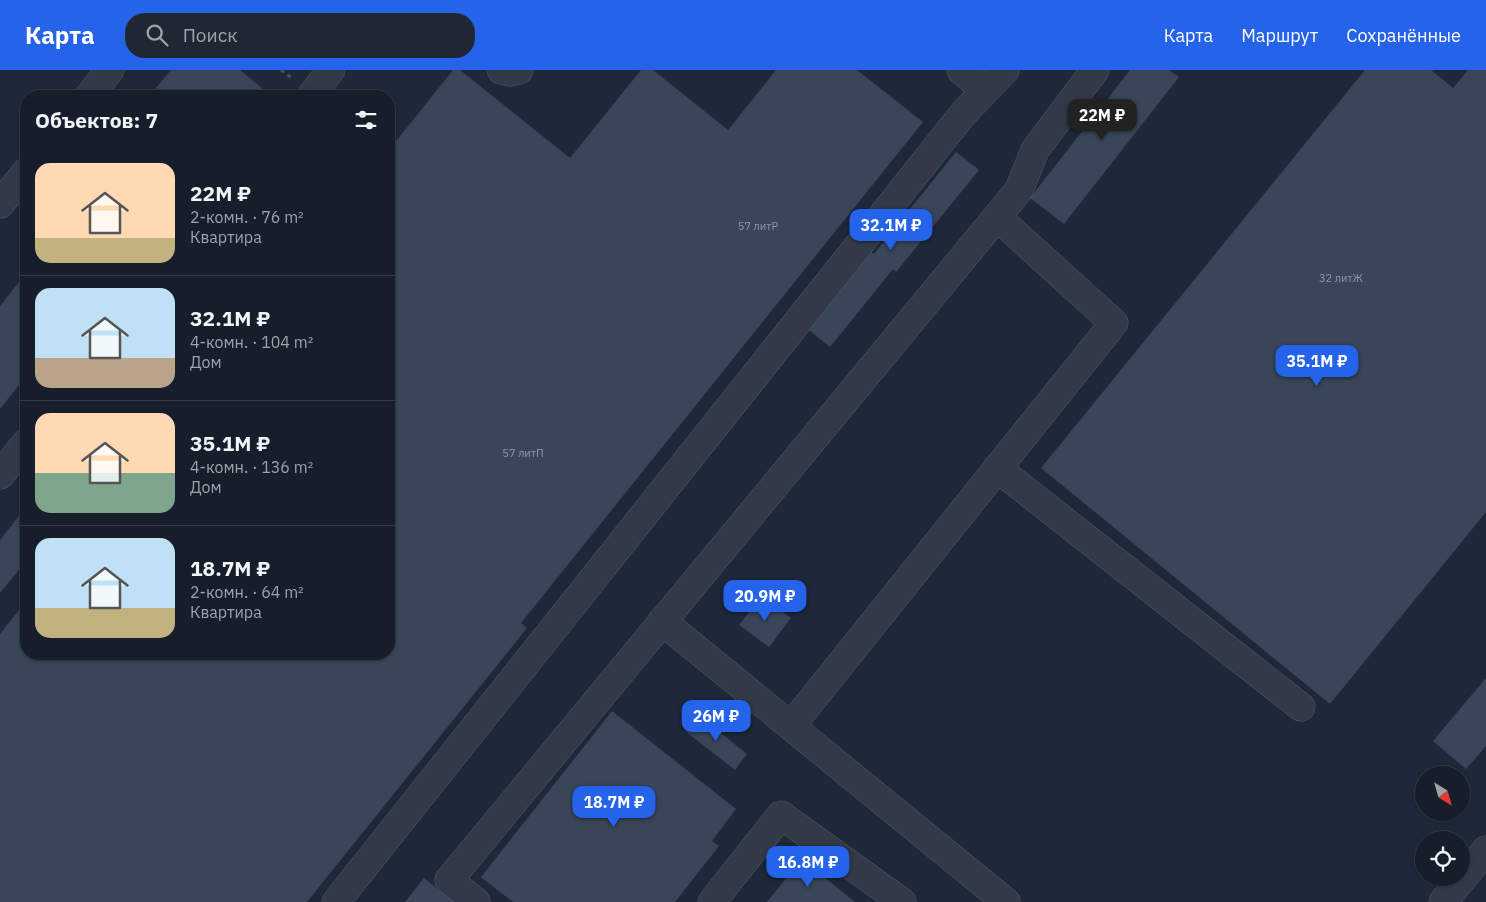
<!DOCTYPE html>
<html lang="ru">
<meta charset="utf-8">
<style>
:root{--surface:#161e2b;--page:#1f2733;--text:#f1f3f6;--muted:#9ea2a9;--line:#353c47;--accent:#2563eb}
body{margin:0;font-family:"IBM Plex Sans",sans-serif;background:var(--page);color:var(--text);height:100vh;display:flex;flex-direction:column;font-size:19px;white-space:nowrap}
*{box-sizing:border-box;margin:0}
p{font-size:16px;color:var(--muted)}
.icon{flex:none;width:28px;height:28px;fill:none;stroke:currentColor;stroke-width:2;stroke-linecap:round;stroke-linejoin:round}
.map{position:relative;flex:1;overflow:hidden}
.panel{position:absolute;left:20px;top:20px;width:375px;height:570px;display:flex;flex-direction:column;background:var(--surface);border-radius:20px;box-shadow:0 1px 4px #0004,0 0 0 1px var(--line)}
.panel>*{flex:none}
.needle{width:32px;rotate:143deg}
.controls{position:absolute;left:1415px;top:696px;display:grid;gap:10px}
.controls a{display:grid;place-items:center;width:55px;height:55px;border-radius:50%;background:var(--surface);box-shadow:0 1px 4px #0004,0 0 0 1px var(--line);font-size:25px}
.price{position:absolute;translate:-50% -42px;padding:0 11px;border-radius:10px;background:var(--accent);color:#fff;font-size:16px;line-height:32px;filter:drop-shadow(0 1px 2px #0008)}
.price::after{content:'';position:absolute;left:50%;top:30px;width:15px;height:11px;margin-left:-8px;background:inherit;clip-path:polygon(0 0,100% 0,50% 100%)}
.price.on{background:#222;color:#fff}
ul{padding:0;list-style:none}
li{display:flex;align-items:center;gap:15px;height:125px;padding:0 15px}
li+li{border-top:1px solid var(--line)}
li span{display:grid;place-items:center;flex:none;width:140px;height:100px;border-radius:15px;color:#555}
li>.icon{margin-inline-start:auto}
span .icon{width:60px;height:60px;fill:#fffc;stroke-width:1}
li b{font-size:21px}
h2{display:flex;justify-content:space-between;align-items:center;height:60px;padding:0 15px;font-size:21px}
header{display:flex;align-items:center;gap:30px;box-sizing:border-box;height:70px;padding:0 25px;background:var(--accent);color:#fff}
header strong{font-size:24px}
nav{display:flex;gap:28px;margin-inline-start:auto;font-size:18px}
.search{width:350px;height:45px;background:var(--page);display:flex;align-items:center;gap:12px;box-sizing:border-box;padding:0 18px;border-radius:20px;color:var(--muted);font-size:19px}
.map>svg:first-child{display:block}
.building{fill:#394659}
.lines{fill:none;stroke-linecap:round;stroke-linejoin:round}
.minor-casing{stroke:#4f5767;stroke-width:29}
.path{stroke:#3d5358;stroke-width:3;stroke-dasharray:4 4;stroke-linecap:butt}
.minor{stroke:#323a49;stroke-width:28}
.labels{text-anchor:middle;dominant-baseline:central;stroke-width:4;stroke-linejoin:round;paint-order:stroke}
.number-label{font-size:11px;fill:#8f98ab}
</style>
<header>
<strong>Карта</strong>
<div class="search"><svg class="icon" aria-label="search" viewBox="0 0 24 24"><circle cx="10" cy="10" r="6"/><path d="M15 15l6 6"/></svg>Поиск</div>
<nav><a>Карта</a><a>Маршрут</a><a>Сохранённые</a></nav>
</header>
<div class="map">
<svg width="1486" height="832" viewBox="0 0 1486 832">
<rect width="100%" height="100%" fill="#1e2839"/>
<g class="building">
<path d="M171 0H240L263 19 257 26H166L156 18Z"/>
<path d="M453 0H460L570 88 641 0H653L728 60 776 0H857L923 52 521 553 527 558 307 832H0V564L26 531V584H389V80Z"/>
<path d="M1130 0H1169L1179 7 1064 154 1030 128Z"/>
<path d="M1365 0H1431L1453 18 1468 0H1486V442L1330 634 1041 398Z"/>
<path d="M956 82 979 100 896 202 893 199 830 277 805 257 868 180 874 184Z"/>
<path d="M26 203V306L0 339V236Z"/>
<path d="M26 437V491L0 523V470Z"/>
<path d="M762 526 791 548 769 577 739 555Z"/>
<path d="M1486 608V676L1466 699 1433 671Z"/>
<path d="M612 641 736 739 712 771 719 776 675 832H513L481 807Z"/>
<path d="M697 644 747 684 735 700 685 661Z"/>
<path d="M802 789 855 832H767Z"/>
<path d="M424 808 454 832H405Z"/>
</g>
<g class="lines">
<g class="minor-casing">
<g id="minor">
<path d="M501 0 510 2 519 0"/>
<path d="M961 0 985 20"/>
<path d="M89 26 110 0"/>
<path d="M311 26 331 0"/>
<path d="M0 134 26 102"/>
<path d="M997 398 1301 637"/>
<path d="M0 405 26 373"/>
<path d="M662 551 1006 832"/>
<path d="M791 656 1114 253 997 147"/>
<path d="M336 832 963 44 1005 0"/>
<path d="M476 832 449 810 1019 120 1035 80 1095 0"/>
<path d="M712 832 781 745 902 832"/>
<path d="M1443 832 1486 780"/>
</g>
</g>
<path class="path" d="M281 0 293 9"/>
<use href="#minor" class="minor"/>
</g>
<g class="labels">
<g class="number-label">
<text x="758" y="156">57 литР</text>
<text x="1341" y="208">32 литЖ</text>
<text x="523" y="383">57 литП</text>
</g>
</g>
</svg>
<div class="controls">
<a><svg class="needle" viewBox="-14 -14 28 28"><path d="M0-13l5 13h-10z" fill="#e53935"/><path d="M0 13l5-13h-10z" fill="#9ea2a9"/></svg></a>
<a><svg class="icon" aria-label="locate" viewBox="0 0 24 24"><circle cx="12" cy="12" r="6"/><path d="M12 2v4M12 18v4M2 12h4M18 12h4"/></svg></a>
</div>
<b class="price on" style="left:1102px;top:71px">22M ₽</b>
<b class="price" style="left:891px;top:181px">32.1M ₽</b>
<b class="price" style="left:1317px;top:317px">35.1M ₽</b>
<b class="price" style="left:765px;top:552px">20.9M ₽</b>
<b class="price" style="left:716px;top:672px">26M ₽</b>
<b class="price" style="left:614px;top:758px">18.7M ₽</b>
<b class="price" style="left:808px;top:818px">16.8M ₽</b>
<section class="panel">
<h2>Объектов: 7<svg class="icon" aria-label="filters" viewBox="0 0 24 24"><path d="M4 7h16M4 17h16"/><circle cx="9" cy="7" r="2"/><circle cx="15" cy="17" r="2"/></svg></h2>
<ul>
<li><span style="background:linear-gradient(#ffd9b3 75%,#c2b280 0)"><svg class="icon" aria-label="home" viewBox="0 0 24 24"><path d="M3 11l9-7 9 7M6 9v11h12V9"/></svg></span><div><b>22M ₽</b><p>2-комн. · 76 m²</p><p>Квартира</p></div></li>
<li><span style="background:linear-gradient(#bfe0f5 70%,#b9a48a 0)"><svg class="icon" aria-label="home" viewBox="0 0 24 24"><path d="M3 11l9-7 9 7M6 9v11h12V9"/></svg></span><div><b>32.1M ₽</b><p>4-комн. · 104 m²</p><p>Дом</p></div></li>
<li><span style="background:linear-gradient(#ffd9b3 60%,#7fa58c 0)"><svg class="icon" aria-label="home" viewBox="0 0 24 24"><path d="M3 11l9-7 9 7M6 9v11h12V9"/></svg></span><div><b>35.1M ₽</b><p>4-комн. · 136 m²</p><p>Дом</p></div></li>
<li><span style="background:linear-gradient(#bfe0f5 70%,#c2b280 0)"><svg class="icon" aria-label="home" viewBox="0 0 24 24"><path d="M3 11l9-7 9 7M6 9v11h12V9"/></svg></span><div><b>18.7M ₽</b><p>2-комн. · 64 m²</p><p>Квартира</p></div></li>
</ul>
</section>
</div>
